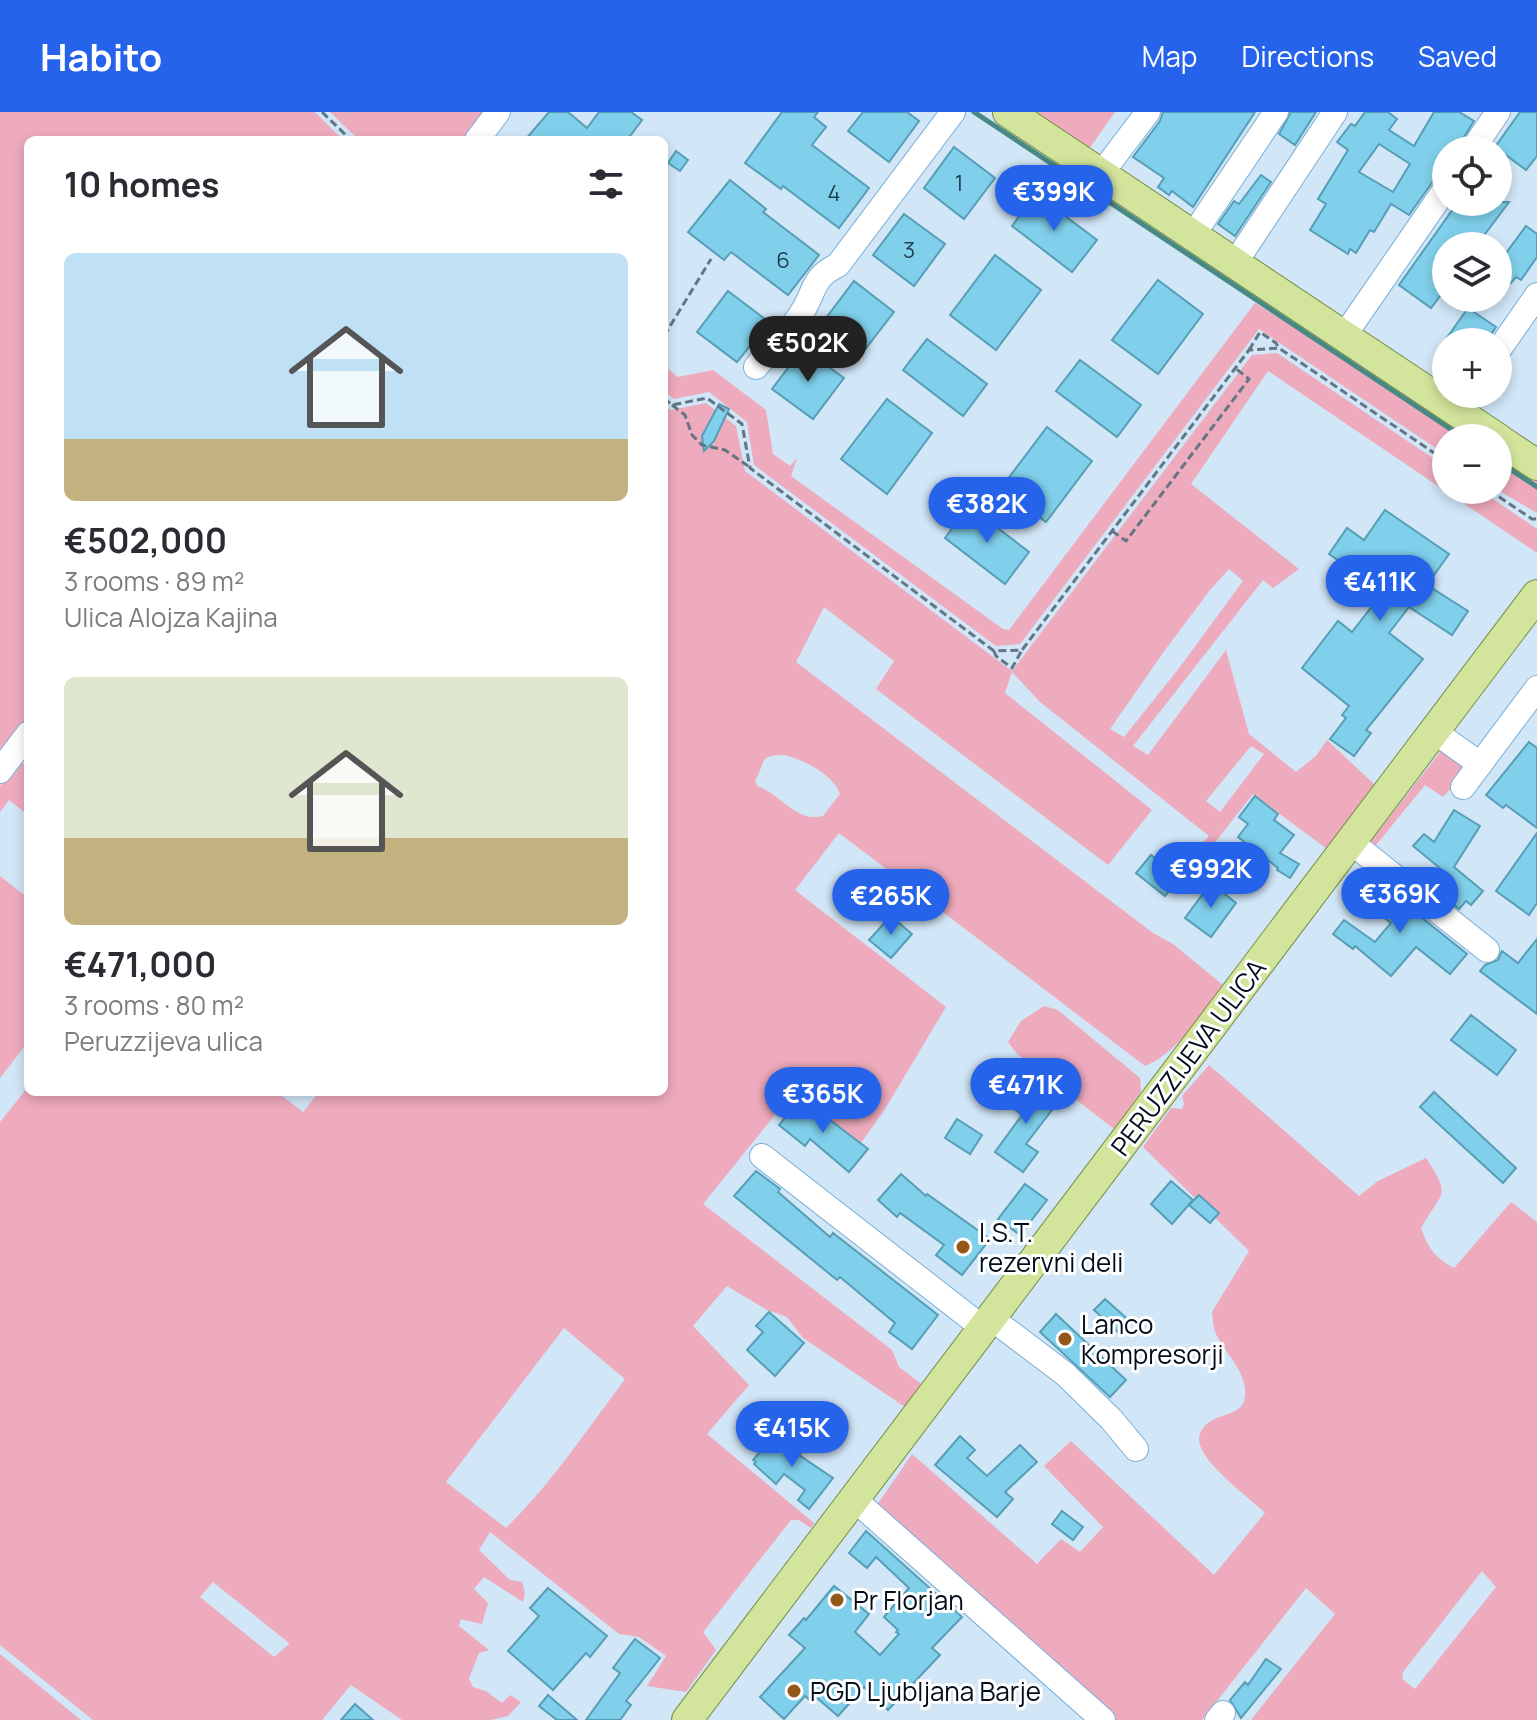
<!DOCTYPE html>
<meta charset="utf-8">
<style>
:root{--surface:#fff;--page:#f7f7f7;--text:#2b2b33;--muted:#7c7c81;--accent:#2563eb}
body{margin:0;font-family:Manrope,sans-serif;background:var(--page);color:var(--text);height:100vh;display:flex;flex-direction:column;font-size:30px;white-space:nowrap}
*{box-sizing:border-box;margin:0}
p{font-size:26px;color:var(--muted)}
.icon{flex:none;width:44px;height:44px;fill:none;stroke:currentColor;stroke-width:2;stroke-linecap:round;stroke-linejoin:round}
.map{position:relative;flex:1;overflow:hidden}
.panel{position:absolute;left:24px;top:24px;width:644px;height:960px;display:flex;flex-direction:column;background:var(--surface);border-radius:12px;box-shadow:0 4px 12px #0003}
.panel>*{flex:none}
.buttons{position:absolute;left:1432px;top:24px;display:grid;gap:16px}
.buttons a{display:grid;place-items:center;width:80px;height:80px;border-radius:50%;background:var(--surface);box-shadow:0 4px 12px #0003;font-size:40px}
.price{position:absolute;translate:-50% -68px;padding:0 18px;border-radius:28px;background:var(--accent);color:#fff;font-size:26px;line-height:52px;filter:drop-shadow(0 2px 4px #0008)}
.price::after{content:'';position:absolute;left:50%;top:48px;width:24px;height:18px;margin-left:-12px;background:inherit;clip-path:polygon(0 0,100% 0,50% 100%)}
.price.active{background:#222;color:#fff}
ul{padding:0;list-style:none}
li{display:grid;align-content:center;gap:16px;height:424px;padding:0 40px}
li span{display:grid;place-items:center;height:248px;border-radius:12px;color:#555}
li>.icon{margin-inline-start:auto}
span .icon{width:144px;height:144px;fill:#fffc;stroke-width:1}
li b{font-size:34px}
h2{display:flex;justify-content:space-between;align-items:center;height:96px;padding:0 40px;font-size:34px}
header{display:flex;align-items:center;gap:48px;box-sizing:border-box;height:112px;padding:0 40px;background:var(--accent);color:#fff}
header strong{font-size:38px}
nav{display:flex;gap:44px;margin-inline-start:auto;font-size:28px}
.map>svg:first-child{display:block}
.green{fill:#eeabbd;fill-rule:evenodd}
.lines{fill:none;stroke-linecap:round;stroke-linejoin:round}
.stream{stroke:#498983;stroke-width:5}
.building{fill:#80d0eb;stroke:#569eb6;stroke-width:2;fill-rule:evenodd}
.minor-casing{stroke:#7aafd7;stroke-width:26}
.major-casing{stroke:#768e44;stroke-width:32}
.path{stroke:#647584;stroke-width:3;stroke-dasharray:8 4;stroke-linecap:butt}
.minor{stroke:#fff;stroke-width:24}
.major{stroke:#d3e59c;stroke-width:30}
.poi-dot{fill:#935818;stroke:#fff;stroke-width:3}
.labels{text-anchor:middle;dominant-baseline:central;stroke-width:6;stroke-linejoin:round;paint-order:stroke}
.number-label{font-size:22px;fill:#203e4f}
.street-label{font-size:26px;fill:#000d1b;stroke:#fff}
.poi-label{font-size:26px;fill:#000d1b;stroke:#fff;text-anchor:start}
</style>
<header>
<strong>Habito</strong>
<nav><a>Map</a><a>Directions</a><a>Saved</a></nav>
</header>
<div class="map">
<svg width="1537" height="1608" viewBox="0 0 1537 1608">
<rect width="100%" height="100%" fill="#d1e6f7"/>
<g class="green">
<path d="M0 0H315L343 28H28V612L0 649Z"/>
<path d="M330 0H486L464 28H359Z"/>
<path d="M1032 0H1115L1089 37Z"/>
<path d="M1255 191 1472 326H1446V343L1259 217 1020 532 996 534 754 353 747 310 709 280 674 287 664 279V254L678 265 713 258 766 298 773 342 790 354 797 346 791 364 1003 517 1009 518Z"/>
<path d="M1277 241 1446 355V378H1480L1537 417V441L1268 259 1191 372 1299 457 1273 476 1263 468 1133 634 1148 643 1226 538 1249 622 1296 660 1316 644 1327 628 1375 673 1327 737 1253 682 1205 743 1197 736 1209 724 1040 590 1012 560 1005 581 1152 698 1108 753 876 577 894 549 824 495 796 550 1153 821 1173 832 1223 873C1202 901 1178 941 1145 954L839 721 795 778 946 895 885 997 861 1031 792 982 703 1092 892 1238 899 1255 924 1274 905 1295 803 1226 787 1205 767 1198 727 1174 693 1214 749 1273 707 1322 814 1411 811 1416 799 1408H791L703 1520 716 1538 686 1580 647 1574 666 1544 639 1525 619 1522 490 1420 479 1438 510 1468 522 1470 525 1481 523 1490 484 1465 474 1477 488 1491 482 1512 461 1507 459 1514 489 1538 479 1541 469 1567 473 1575 486 1579 502 1591 510 1583 521 1590 508 1604 491 1608H402L351 1573 322 1608H93L0 1533V1010L28 975V980H277L303 1000 319 980H664V293L671 298 706 291 736 314 745 359 1012 559 1252 243ZM1229 457 1243 469 1180 555 1124 625 1110 617 1165 538 1210 478ZM1251 634 1264 642 1220 700 1206 689ZM784 643C802 647 833 662 840 682L823 704C796 711 780 681 757 674L755 669C766 651 757 643 784 643ZM564 1216 625 1267C587 1318 551 1372 506 1416L446 1370ZM213 1470 289 1531V1532L274 1545 200 1485Z"/>
<path d="M1498 342 1537 367V401L1498 378Z"/>
<path d="M1444 635 1470 656 1443 685 1425 673 1372 738 1368 733Z"/>
<path d="M28 651V703L9 688 0 700V674L17 652Z"/>
<path d="M0 764 28 786V930L0 966Z"/>
<path d="M1044 894 1058 898 1140 966 1141 980 1114 1017 1016 941 1008 930 1021 909Z"/>
<path d="M1209 953 1359 1084 1378 1069 1426 1046C1452 1085 1442 1079 1421 1116 1428 1136 1435 1146 1454 1156L1511 1090 1537 1110V1608H1251L1335 1502 1306 1476 1202 1608H1111L877 1393 912 1342 1037 1452 1061 1427 1080 1440 1103 1415 1044 1354 1071 1329 1214 1463 1265 1401C1251 1386 1191 1345 1200 1322 1209 1298 1242 1308 1245 1285 1248 1262 1227 1243 1217 1224 1213 1217 1213 1207 1212 1200L1249 1139 1143 1035 1171 996 1182 997 1184 992 1182 984ZM1482 1459 1496 1475 1415 1577 1402 1567 1403 1560Z"/>
<path d="M0 1542 81 1608H0Z"/>
</g>
<g class="lines">
<g class="stream">
<path d="M974 0 1464 326"/>
<path d="M1498 349 1537 375"/>
</g>
</g>
<g class="building">
<path d="M549 0H568L587 16 599 0H631L642 8 627 28H525Z"/>
<path d="M782 0H818L814 5 826 15 812 33 869 76 839 116 783 74 781 77 745 51Z"/>
<path d="M863 0H907L919 9 889 50 848 19Z"/>
<path d="M1163 0H1255L1193 95 1172 79 1169 83 1158 75 1164 66 1133 45 1160 9Z"/>
<path d="M1291 0H1316L1295 33 1279 22Z"/>
<path d="M1365 0H1388L1397 7 1389 18 1414 34 1434 0H1459L1474 9 1456 38H1446V61L1441 58 1409 103 1391 92 1374 120 1370 118 1356 141 1350 137 1348 142 1310 118 1326 92 1318 87 1348 38 1337 30 1351 12 1355 14ZM1379 32 1410 52 1393 80 1359 60Z"/>
<path d="M1520 0H1537V44L1526 58 1495 35Z"/>
<path d="M954 35 995 66 964 107 924 76Z"/>
<path d="M676 39 688 48 680 59 668 51Z"/>
<path d="M1261 63 1271 70 1235 124 1218 112 1234 89 1239 92Z"/>
<path d="M730 68 766 97 763 100 819 143 788 183 731 140 724 148 688 120Z"/>
<path d="M1036 82 1097 128 1072 160 1012 114Z"/>
<path d="M1458 90H1509L1476 134H1446V176L1431 196 1399 173Z"/>
<path d="M904 102 945 132 914 174 873 143Z"/>
<path d="M1526 114 1537 122V145L1521 168 1516 165 1511 171 1500 163 1504 157 1498 152Z"/>
<path d="M995 143 1041 178 996 238 950 203Z"/>
<path d="M1158 168 1203 202 1158 262 1112 228Z"/>
<path d="M854 169 894 200 863 240 823 210Z"/>
<path d="M728 179 769 210 737 250 697 220Z"/>
<path d="M1468 196 1496 215 1486 230H1444Z"/>
<path d="M927 227 987 272 963 304 903 258Z"/>
<path d="M803 236 844 266 813 307 772 277Z"/>
<path d="M1080 248 1141 293 1117 325 1056 279Z"/>
<path d="M887 287 932 321 887 382 841 347Z"/>
<path d="M719 292 729 297 714 329 704 339 702 324Z"/>
<path d="M1047 315 1092 349 1046 410 1001 376Z"/>
<path d="M969 394 1029 440 1005 472 945 426Z"/>
<path d="M1385 398 1449 442 1427 473 1468 499 1452 523 1409 495 1389 521 1423 547 1366 618 1371 621 1354 644 1330 627 1346 606 1342 603 1349 594 1302 556 1338 509 1352 520 1383 480 1329 442 1347 416 1364 428Z"/>
<path d="M1529 630 1537 636V716L1506 693 1503 696 1486 683Z"/>
<path d="M1255 684 1278 702 1274 708 1294 723 1280 741 1299 752 1290 766 1277 758 1278 756 1238 725 1248 712 1239 705Z"/>
<path d="M1454 698 1480 714 1454 755 1483 779 1471 793 1466 789 1459 797 1428 772 1441 757 1413 734 1424 722 1434 730Z"/>
<path d="M1537 721V791L1529 803 1496 779Z"/>
<path d="M1165 737 1188 756 1165 784 1136 761 1151 743 1156 747Z"/>
<path d="M1376 769 1467 842 1450 862 1416 835 1391 864 1355 834 1353 837 1333 822 1344 808 1375 830 1391 811 1362 790Z"/>
<path d="M1211 771 1236 791 1211 825 1185 806Z"/>
<path d="M891 804 912 822 891 846 869 828Z"/>
<path d="M1537 827V902L1480 859 1485 853 1498 848 1502 839 1518 851Z"/>
<path d="M1471 903 1516 938 1497 963 1451 928Z"/>
<path d="M1032 970 1058 990 1026 1032 1038 1040 1023 1060 995 1040 1022 1003 1012 995Z"/>
<path d="M1434 980 1516 1056 1503 1071 1420 995Z"/>
<path d="M801 986 868 1037 849 1060 810 1027 805 1034 779 1013Z"/>
<path d="M957 1007 982 1023 970 1042 945 1026Z"/>
<path d="M756 1059 780 1077 778 1080 830 1125 833 1121 938 1203 912 1237 889 1220 895 1211 840 1165 837 1168 734 1084Z"/>
<path d="M901 1062 926 1084 927 1082 990 1127 962 1163 936 1143 944 1133 900 1101 897 1105 878 1088Z"/>
<path d="M1171 1069 1193 1088 1172 1112 1151 1092Z"/>
<path d="M1025 1072 1047 1088 1020 1123 998 1107Z"/>
<path d="M1199 1083 1219 1101 1210 1111 1189 1093Z"/>
<path d="M1105 1187 1131 1210 1120 1222 1094 1198Z"/>
<path d="M769 1200 804 1231 775 1264 747 1238 763 1220 756 1214Z"/>
<path d="M1056 1202 1126 1268 1110 1285 1040 1220Z"/>
<path d="M776 1321 802 1340 799 1343 833 1366 809 1397 798 1388 805 1378 784 1362 776 1372 754 1352 756 1350 753 1348Z"/>
<path d="M960 1324 975 1338 967 1346 987 1364 1020 1333 1037 1350 1005 1380 1013 1387 997 1405 935 1353Z"/>
<path d="M1062 1399 1083 1415 1073 1428 1052 1412Z"/>
<path d="M866 1419 962 1505 932 1536 940 1543 888 1598 864 1575 838 1604 817 1586 813 1591 805 1584 784 1607 760 1585 805 1536 789 1523 804 1506 806 1508 834 1474 869 1502 855 1520 880 1543 899 1522 896 1520 898 1518 884 1505 909 1476 876 1445 867 1456 849 1441Z"/>
<path d="M548 1476 607 1524 590 1545 586 1541 553 1578 508 1539 539 1504 530 1496Z"/>
<path d="M635 1527 660 1546 626 1589 631 1593 620 1608H586L620 1561 613 1556Z"/>
<path d="M1266 1547 1281 1557 1241 1606 1230 1588 1245 1570 1248 1573Z"/>
<path d="M548 1583 556 1590 577 1608H557L539 1594Z"/>
<path d="M355 1592 373 1608H341Z"/>
</g>
<g class="lines">
<g class="minor-casing">
<g id="minor">
<path d="M477 28 498 0"/>
<path d="M1472 38 1498 0"/>
<path d="M1101 62 1148 0"/>
<path d="M1193 123 1276 0"/>
<path d="M1235 151 1335 0"/>
<path d="M1344 224 1446 76"/>
<path d="M1498 239 1537 183"/>
<path d="M756 255C770 238 789 221 801 202 816 179 811 166 838 153L953 0"/>
<path d="M1435 620 1480 652"/>
<path d="M0 659 28 622"/>
<path d="M1463 675 1537 576"/>
<path d="M1351 730 1487 838"/>
<path d="M762 1044 983 1216"/>
<path d="M991 1206 1065 1262 1111 1307 1136 1337"/>
<path d="M854 1387 1103 1608"/>
<path d="M1217 1608 1223 1601"/>
</g>
</g>
<g class="major-casing">
<g id="major">
<path d="M1008 0 1497 326"/>
<path d="M1498 327 1537 353"/>
<path d="M687 1608 1537 483"/>
</g>
</g>
<g class="path">
<path d="M322 0 351 28"/>
<path d="M664 224 711 147"/>
<path d="M1249 238 1260 220 1276 231 1279 236"/>
<path d="M664 286 672 293 707 286 742 312 750 356 994 539 1022 538 1249 238 1279 236 1446 349"/>
<path d="M672 293 685 303 692 323 702 333 725 338 748 354"/>
<path d="M1489 378 1532 407H1537"/>
<path d="M1112 419 1126 429 1249 267 1235 256"/>
<path d="M994 539 996 544 1012 556 1022 538"/>
</g>
<use href="#minor" class="minor"/>
<use href="#major" class="major"/>
</g>
<g class="poi-dot">
<circle cx="963" cy="1135" r="8"/>
<circle cx="1065" cy="1227" r="8"/>
<circle cx="837" cy="1488" r="8"/>
<circle cx="794" cy="1579" r="8"/>
</g>
<g class="labels">
<g class="number-label">
<text x="959" y="71">1</text>
<text x="834" y="81">4</text>
<text x="909" y="138">3</text>
<text x="783" y="148">6</text>
</g>
<g class="street-label">
<text transform="translate(1188 945) rotate(-53)">PERUZZIJEVA ULICA</text>
</g>
<g class="poi-label">
<text x="979" y="1120">I.S.T.<tspan x="979" dy="30">rezervni deli</tspan></text>
<text x="1081" y="1212">Lanco<tspan x="1081" dy="30">Kompresorji</tspan></text>
<text x="853" y="1488">Pr Florjan</text>
<text x="810" y="1579">PGD Ljubljana Barje</text>
</g>
</g>
</svg>
<div class="buttons">
<a><svg class="icon" aria-label="locate" viewBox="0 0 24 24"><circle cx="12" cy="12" r="6"/><path d="M12 2v4M12 18v4M2 12h4M18 12h4"/></svg></a>
<a><svg class="icon" aria-label="layers" viewBox="0 0 24 24"><path d="M12 4l9 5-9 5-9-5zM3 14l9 5 9-5"/></svg></a>
<a>+</a>
<a>−</a>
</div>
<b class="price" style="left:1054px;top:121px">€399K</b>
<b class="price active" style="left:808px;top:272px">€502K</b>
<b class="price" style="left:987px;top:433px">€382K</b>
<b class="price" style="left:1380px;top:511px">€411K</b>
<b class="price" style="left:1211px;top:798px">€992K</b>
<b class="price" style="left:1400px;top:823px">€369K</b>
<b class="price" style="left:891px;top:825px">€265K</b>
<b class="price" style="left:1026px;top:1014px">€471K</b>
<b class="price" style="left:823px;top:1023px">€365K</b>
<b class="price" style="left:792px;top:1357px">€415K</b>
<section class="panel">
<h2>10 homes<svg class="icon" aria-label="filters" viewBox="0 0 24 24"><path d="M4 7h16M4 17h16"/><circle cx="9" cy="7" r="2"/><circle cx="15" cy="17" r="2"/></svg></h2>
<ul>
<li><span style="background:linear-gradient(#bfe0f5 75%,#c2b280 0)"><svg class="icon" aria-label="home" viewBox="0 0 24 24"><path d="M3 11l9-7 9 7M6 9v11h12V9"/></svg></span><div><b>€502,000</b><p>3 rooms · 89 m²</p><p>Ulica Alojza Kajina</p></div></li>
<li><span style="background:linear-gradient(#dfe7d0 65%,#c2b280 0)"><svg class="icon" aria-label="home" viewBox="0 0 24 24"><path d="M3 11l9-7 9 7M6 9v11h12V9"/></svg></span><div><b>€471,000</b><p>3 rooms · 80 m²</p><p>Peruzzijeva ulica</p></div></li>
</ul>
</section>
</div>
